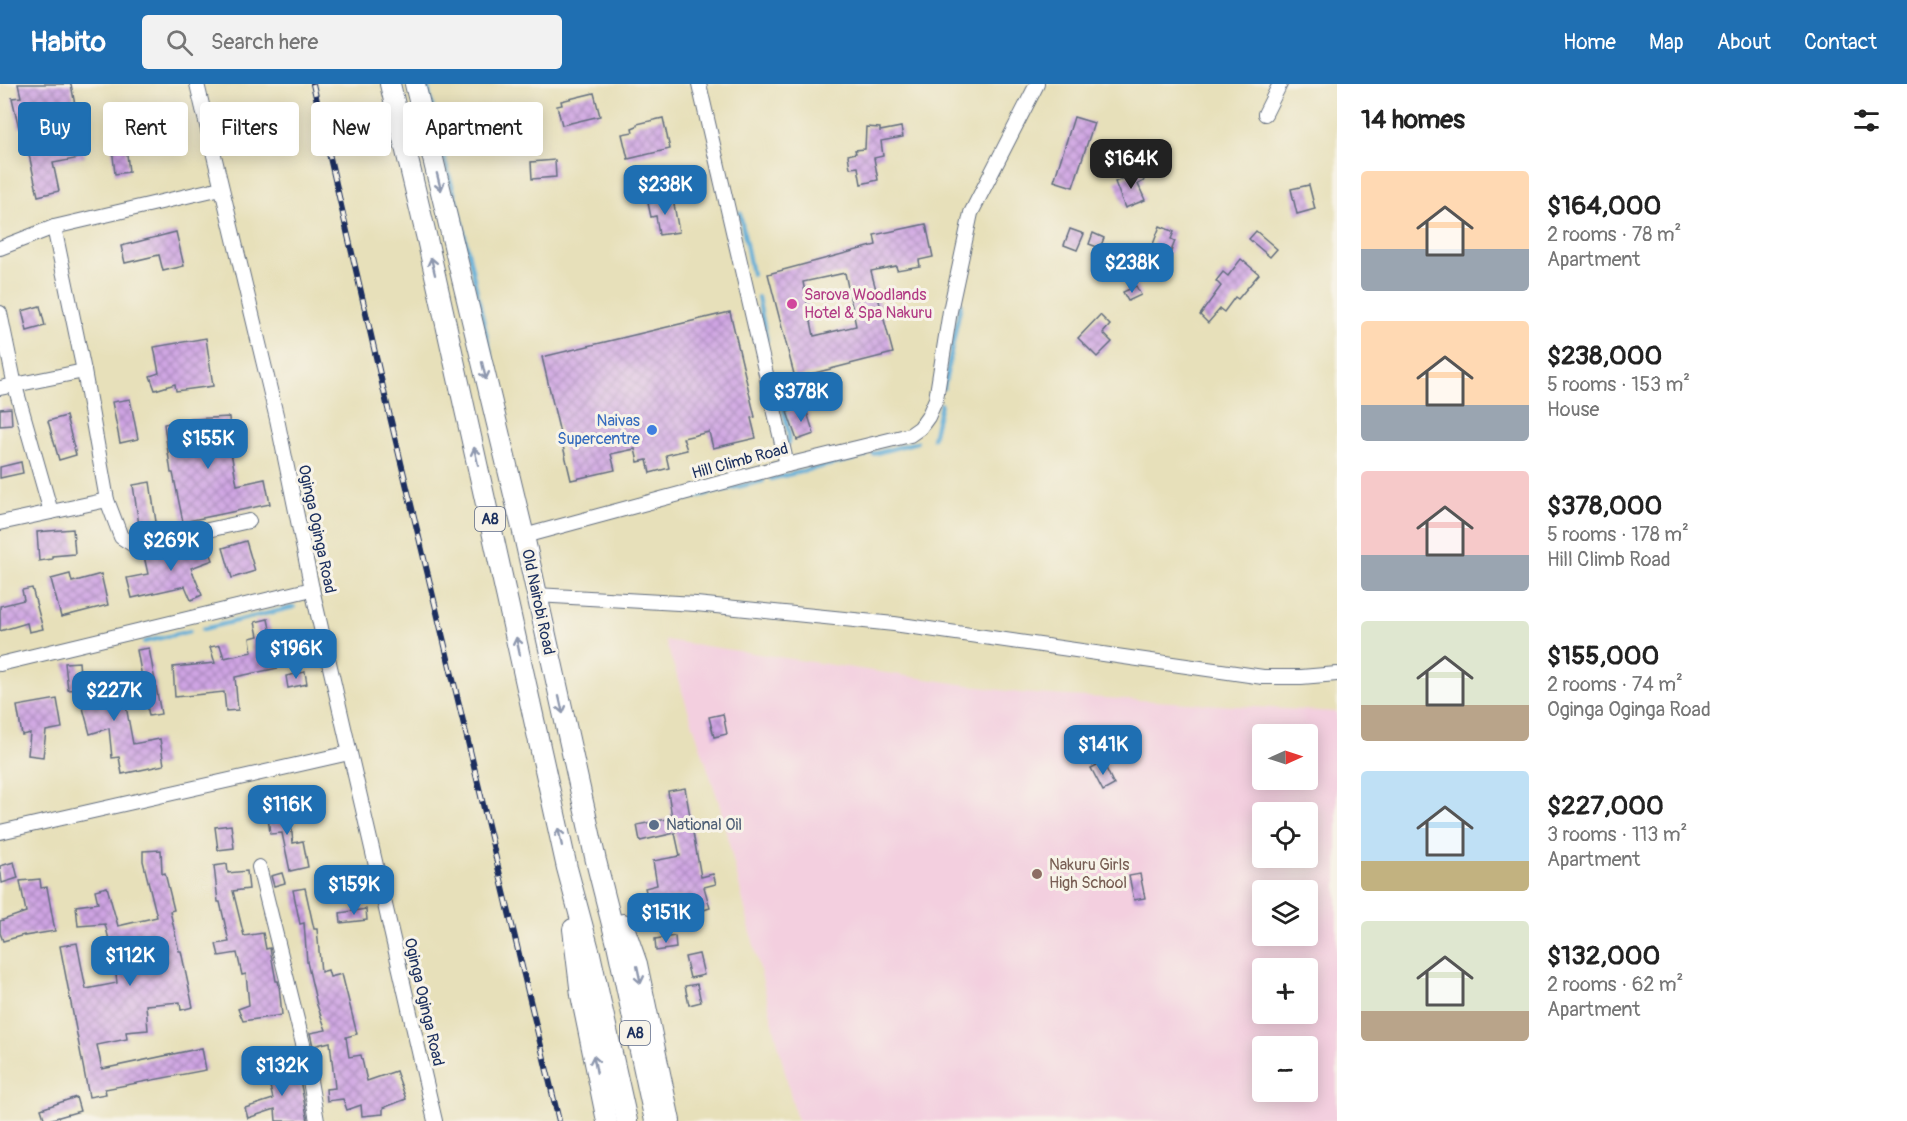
<!DOCTYPE html>
<meta charset="utf-8">
<style>
:root{--surface:#fff;--page:#f2f2f2;--text:#222;--muted:#767676;--accent:#1f6fb2}
body{margin:0;font-family:Pangolin,sans-serif;background:var(--page);color:var(--text);height:100vh;display:flex;flex-direction:column;font-size:22px;white-space:nowrap}
*{box-sizing:border-box;margin:0}
p{font-size:20px;color:var(--muted)}
.icon{flex:none;width:33px;height:33px;fill:none;stroke:currentColor;stroke-width:2;stroke-linecap:round;stroke-linejoin:round}
.map{position:relative;flex:1;overflow:hidden}
.side{display:flex;flex-direction:column;background:var(--surface);width:570px}
.side>*{flex:none}
.hud{position:absolute;left:18px;top:18px;width:570px;height:54px;display:flex;gap:12px}
.needle{width:39px;rotate:87deg}
.buttons{position:absolute;left:1252px;top:640px;display:grid;gap:12px}
.buttons a{display:grid;place-items:center;width:66px;height:66px;border-radius:6px;background:var(--surface);box-shadow:0 3px 15px #0003;font-size:30px}
.price{position:absolute;translate:-50% -51px;padding:0 14px;border-radius:12px;background:var(--accent);color:#fff;font-size:20px;line-height:39px;filter:drop-shadow(0 2px 3px #0008)}
.price::after{content:'';position:absolute;left:50%;top:36px;width:18px;height:14px;margin-left:-9px;background:inherit;clip-path:polygon(0 0,100% 0,50% 100%)}
.price.current{background:#222;color:#fff}
ul{padding:0;list-style:none}
li{display:flex;align-items:center;gap:18px;height:150px;padding:0 24px}
li span{display:grid;place-items:center;flex:none;width:168px;height:120px;border-radius:6px;color:#555}
li>.icon{margin-inline-start:auto}
span .icon{width:72px;height:72px;fill:#fffc;stroke-width:1}
li b{font-size:26px}
h2{display:flex;justify-content:space-between;align-items:center;height:72px;padding:0 24px;font-size:26px}
.pill{padding:0 21px;border-radius:6px;background:var(--surface);box-shadow:0 3px 15px #0003;font-size:21px;line-height:54px}
.pill.current{background:var(--accent);color:#fff}
header{display:flex;align-items:center;gap:36px;box-sizing:border-box;height:84px;padding:0 30px;background:var(--accent);color:#fff}
header strong{font-size:28px}
nav{display:flex;gap:33px;margin-inline-start:auto;font-size:21px}
.search{width:420px;height:54px;background:var(--page);display:flex;align-items:center;gap:15px;box-sizing:border-box;padding:0 21px;border-radius:6px;color:var(--muted);font-size:22px}
main{display:flex;flex:1;min-height:0}
.map>svg:first-child{display:block}
.built{fill:#f3cfdf;fill-rule:evenodd}
.lines{fill:none;stroke-linecap:round;stroke-linejoin:round}
.stream{stroke:#5eadd8;stroke-width:4}
.building{fill:url(#building-cross-hatch);fill-rule:evenodd}
.minor-casing{stroke:#626d7e;stroke-width:16}
.highway-casing{stroke:#626d7e;stroke-width:22}
.minor{stroke:#fff;stroke-width:14}
.highway{stroke:#fff;stroke-width:20}
.rail-casing{stroke:#1b2f5e;stroke-width:6}
.rail{stroke:#f7f3e8;stroke-width:4;stroke-dasharray:11;stroke-linecap:butt}
.oneway{stroke:#8d97ae}
.hotel-dot{fill:#d1479c;stroke:#f7f3e8;stroke-width:2}
.shop-dot{fill:#3f7fe0;stroke:#f7f3e8;stroke-width:2}
.service-dot{fill:#5c6f8a;stroke:#f7f3e8;stroke-width:2}
.education-dot{fill:#8d6e63;stroke:#f7f3e8;stroke-width:2}
.labels{text-anchor:middle;dominant-baseline:central;stroke-width:6;stroke-linejoin:round;paint-order:stroke}
.shield{fill:#f7f3e8;stroke:#5d6a87;stroke-width:1.5}
.shield-label{font-size:15px;font-weight:bold;fill:#1b2f5e}
.hotel-label{font-size:16px;fill:#b23c85;stroke:#f7f3e8;text-anchor:start}
.shop-label{font-size:16px;fill:#366cbe;stroke:#f7f3e8;text-anchor:end}
.street-label{font-size:16px;fill:#1b2f5e;stroke:#f7f3e8}
.service-label{font-size:16px;fill:#4e5e75;stroke:#f7f3e8;text-anchor:start}
.education-label{font-size:16px;fill:#785e54;stroke:#f7f3e8;text-anchor:start}
</style>
<header>
<strong>Habito</strong>
<div class="search"><svg class="icon" aria-label="search" viewBox="0 0 24 24"><circle cx="10" cy="10" r="6"/><path d="M15 15l6 6"/></svg>Search here</div>
<nav><a>Home</a><a>Map</a><a>About</a><a>Contact</a></nav>
</header>
<main>
<div class="map">
<svg width="1337" height="1037" viewBox="0 0 1337 1037">
<defs>
<pattern id="building-cross-hatch" width="8" height="8" patternUnits="userSpaceOnUse" patternTransform="scale(1.5)"><rect width="8" height="8" fill="#cfa4e3"/><path d="M0 0l8 8M0 8l8-8" fill="none" stroke="#a786bb"/></pattern>
</defs>
<rect width="100%" height="100%" fill="#f7f3e8"/>
<filter id="ink" filterUnits="userSpaceOnUse"><feTurbulence type="fractalNoise" baseFrequency=".0167" numOctaves="2"/><feDisplacementMap in="SourceGraphic" scale="12" xChannelSelector="R" yChannelSelector="G"/><feConvolveMatrix kernelMatrix="1 2 1 2 8 2 1 2 1" color-interpolation-filters="sRGB"/></filter>
<filter id="wash" filterUnits="userSpaceOnUse"><feTurbulence type="fractalNoise" baseFrequency=".008" numOctaves="4" result="noise"/><feDisplacementMap in="SourceGraphic" scale="24" xChannelSelector="R" yChannelSelector="G"/><feGaussianBlur stdDeviation="1.35" result="paint"/><feColorMatrix in="noise" values="0 0 0 0 0 0 0 0 0 0 0 0 0 0 0 0 0 1.4 0 .05"/><feComposite in="paint" operator="in"/></filter>
<g filter="url(#wash)">
<rect width="100%" height="100%" fill="#e7e0ba"/>
<path class="built" d="M665 556 1021 609 1337 628V1037H797L719 719ZM1263 651H1308V696H1263ZM1263 729H1308V774H1263ZM1263 807H1308V852H1263ZM1263 885H1308V930H1263ZM1263 963H1308V1008H1263Z"/>
<g class="lines">
<g class="stream">
<path d="M427 0 442 66 460 130 494 285"/>
<path d="M740 129 752 190"/>
<path d="M758 213 767 256"/>
<path d="M777 299 789 349 788 360"/>
<path d="M944 304 961 219"/>
<path d="M933 354 941 320"/>
<path d="M873 370 917 358"/>
<path d="M771 395 866 372"/>
<path d="M685 415 763 397"/>
<path d="M203 545 294 523"/>
<path d="M144 558 190 547"/>
</g>
</g>
<g id="blocks">
<g class="building">
<path d="M18 0H71L85 73 53 79 59 107 38 112 23 43 19 44 12 14 21 13Z"/>
<path d="M594 9 600 32 562 41 557 22 562 21 561 17Z"/>
<path d="M1074 33 1094 39 1073 103 1054 97Z"/>
<path d="M663 34 670 65 628 75 622 50 633 48 632 44 637 42V40Z"/>
<path d="M866 43 880 44V47L901 43 903 53 881 57 883 72 874 74 878 96 861 100 858 83 850 84 848 71 856 69 855 66 865 65Z"/>
<path d="M126 61 129 88 115 90 112 63Z"/>
<path d="M555 76 556 93 532 95 531 78Z"/>
<path d="M1140 87 1144 97 1138 100 1145 116 1125 124 1115 98Z"/>
<path d="M1309 101 1315 125 1297 130 1291 105Z"/>
<path d="M673 115 679 148 659 151 656 132 651 133 648 119Z"/>
<path d="M926 140 933 173 919 176 920 182 897 186 896 182 871 187 893 269 795 294 768 190 876 161 874 151ZM845 189 856 242 814 252 803 198Z"/>
<path d="M1160 142 1174 148 1171 155 1175 157 1170 170 1167 169 1159 195 1142 189Z"/>
<path d="M1070 145 1084 150 1077 166 1064 161Z"/>
<path d="M1256 147 1277 165 1270 173 1249 155Z"/>
<path d="M176 148 184 182 163 187 159 171 125 179 121 162Z"/>
<path d="M1093 149 1104 154 1100 164 1089 160Z"/>
<path d="M1241 175 1259 190 1238 215 1235 213 1224 228 1220 225 1208 239 1200 231 1221 202 1216 197 1223 188 1228 192Z"/>
<path d="M1136 202 1141 211 1128 217 1123 208Z"/>
<path d="M40 222 45 242 27 247 22 227Z"/>
<path d="M730 228 755 333 751 334 756 354 713 364 709 348 683 354 687 366 666 371 669 384 650 389 647 376 638 378 635 365 611 370 615 386 571 396 542 273Z"/>
<path d="M1100 231 1110 241 1103 249 1112 258 1097 273 1078 254Z"/>
<path d="M206 254 213 302 176 307 175 300 155 306 150 292 159 289 154 263Z"/>
<path d="M130 315 138 355 120 359 112 318Z"/>
<path d="M805 322 814 350 797 356 787 328Z"/>
<path d="M11 324 12 341 0 342V325Z"/>
<path d="M66 332 76 371 59 376 48 337Z"/>
<path d="M229 333 231 362 230 363 237 401 265 395 270 420 183 438 173 389H171L164 340 192 335Z"/>
<path d="M21 378 23 389 0 394V383Z"/>
<path d="M150 398 156 438 139 441 133 401Z"/>
<path d="M73 445 75 470 52 472V475L39 477 37 448Z"/>
<path d="M246 457 255 487 232 494 223 464Z"/>
<path d="M207 460 213 476 191 484 202 511 191 516 185 502 132 514 127 494 148 490 144 472 186 463 187 467Z"/>
<path d="M70 490 72 498 101 490 108 521 61 533 51 495Z"/>
<path d="M32 504 43 545 29 548 27 539 0 547V522L24 516 22 506Z"/>
<path d="M268 535 278 584 235 593 238 626 226 627 224 608 175 613 173 583 215 579 210 563 220 561 224 574 252 568 250 554 258 552 255 538Z"/>
<path d="M149 564 161 630 149 632 137 566Z"/>
<path d="M79 578 81 602 121 595 133 660 160 655 164 681 122 690 119 673 112 674 109 644 90 650 78 605 68 606 65 579Z"/>
<path d="M305 588 307 600 288 604 286 592Z"/>
<path d="M57 615 62 644 46 647 43 673 28 671 30 649 22 651 17 622Z"/>
<path d="M723 630 727 650 714 653 709 633Z"/>
<path d="M1103 678 1114 701 1103 707 1091 684Z"/>
<path d="M685 704 701 793 713 790 716 800 704 803 710 824 688 831 683 813 649 819 645 804 657 801 653 777 680 772 675 749 640 757 637 741 672 734 668 707Z"/>
<path d="M289 721 293 759 303 757 308 783 290 787 282 749 270 750 267 724Z"/>
<path d="M231 741 234 764 218 766 215 743Z"/>
<path d="M161 766 162 790 165 789 174 826 170 827 179 867H181L193 923 181 926 180 918 146 921 148 946 126 948 127 955 97 961 102 985 202 964 206 986 105 1005 106 1010 89 1013 60 862 77 859 86 905 117 899 114 875 105 840 78 842 76 822 98 819 95 806 107 803 118 842 157 833 143 777V767Z"/>
<path d="M14 778 18 794 2 799 0 782Z"/>
<path d="M227 780 228 789 247 787 249 805 233 807 244 852 263 849 266 865 270 864 276 897H278L279 901 282 931 243 937 238 925 249 921 246 890 242 891 237 869 219 872 216 860 229 858 220 818H218L214 782Z"/>
<path d="M282 789 285 799 274 802 271 792Z"/>
<path d="M1140 790 1145 814 1134 816 1129 792Z"/>
<path d="M40 795 41 804 47 803 55 847 24 852V851L3 857 0 849V837L26 828 20 797Z"/>
<path d="M305 804 314 845H317L321 888 328 886 330 893 342 890 357 950 346 953 349 973 361 971 367 997 396 987 406 1015 383 1024V1030L362 1032 361 1021 347 1026 343 1015 327 1017 326 1005 335 1004 330 958 313 962 310 949 326 946 317 921 307 878 304 839 300 840 293 806Z"/>
<path d="M366 825 367 836 341 839 340 829Z"/>
<path d="M675 852 676 864 656 867 655 855Z"/>
<path d="M699 870 704 891 690 894 685 873Z"/>
<path d="M697 900 701 918 689 921 685 902Z"/>
<path d="M280 979 283 994 299 991 308 1037H276L275 1025 248 1034 245 1024 273 1015 268 994 264 996 261 984Z"/>
<path d="M76 1013 80 1027 45 1037 41 1025Z"/>
</g>
</g>
</g>
<g filter="url(#ink)">
<use href="#blocks" fill-opacity="0" stroke="#626d7e" stroke-width="1.5"/>
<g class="lines">
<g class="minor-casing">
<g id="minor">
<path d="M197 0 277 335 312 505 435 1037"/>
<path d="M699 0 787 381"/>
<path d="M1265 30 1280 0"/>
<path d="M54 143 84 287 107 416 121 453 135 462 249 437"/>
<path d="M0 164 54 143 221 104"/>
<path d="M0 229 15 302 51 428"/>
<path d="M0 304 84 287"/>
<path d="M0 439 107 416"/>
<path d="M524 452 787 381 910 351 920 344 928 333 936 315 950 227 971 129 1037 0"/>
<path d="M536 511 696 520 894 540 1263 593H1301L1337 590"/>
<path d="M0 580 312 505"/>
<path d="M0 748 349 669"/>
<path d="M259 783 305 968 317 1037"/>
</g>
</g>
<g class="highway-casing">
<g id="highway">
<path d="M390 0 427 155 567 784 590 870 627 1037"/>
<path d="M415 0 524 452 596 777 617 860 655 1037"/>
<path d="M623 840 637 880 670 1037"/>
<path d="M573 845 581 911 607 1037"/>
</g>
</g>
<use href="#minor" class="minor"/>
<use href="#highway" class="highway"/>
<g class="rail-casing">
<path id="rail" d="M313 0 385 312 559 1037"/>
</g>
<use href="#rail" class="rail"/>
</g>
<defs><path id="oneway-shaft" d="M-6 0H5M1.5-3L5.5 0L1.5 3" fill="none" stroke-width="1.6" stroke-linecap="round" stroke-linejoin="round" transform="scale(1.5)"/></defs>
<g class="oneway">
<use href="#oneway-shaft" transform="translate(439 98) rotate(76)"/>
<use href="#oneway-shaft" transform="translate(433 182) rotate(-103)"/>
<use href="#oneway-shaft" transform="translate(484 287) rotate(77)"/>
<use href="#oneway-shaft" transform="translate(476 372) rotate(-103)"/>
<use href="#oneway-shaft" transform="translate(518 562) rotate(-102)"/>
<use href="#oneway-shaft" transform="translate(561 621) rotate(77)"/>
<use href="#oneway-shaft" transform="translate(560 753) rotate(-102)"/>
<use href="#oneway-shaft" transform="translate(639 891) rotate(78)"/>
<use href="#oneway-shaft" transform="translate(595 980) rotate(-101)"/>
</g>
</g>
<circle class="hotel-dot" cx="792" cy="220" r="6"/>
<circle class="shop-dot" cx="652" cy="346" r="6"/>
<circle class="service-dot" cx="654" cy="741" r="6"/>
<circle class="education-dot" cx="1037" cy="790" r="6"/>
<g class="labels">
<g class="shield">
<rect x="475" y="423" width="30" height="24" rx="4.5"/>
<rect x="620" y="937" width="30" height="24" rx="4.5"/>
</g>
<g class="shield-label">
<text x="490" y="435">A8</text>
<text x="635" y="949">A8</text>
</g>
<g class="hotel-label">
<text x="804" y="211">Sarova Woodlands<tspan x="804" dy="18">Hotel &amp; Spa Nakuru</tspan></text>
</g>
<g class="shop-label">
<text x="640" y="337">Naivas<tspan x="640" dy="18">Supercentre</tspan></text>
</g>
<g class="street-label">
<text transform="translate(740 377) rotate(-15)">Hill Climb Road</text>
<text transform="translate(317 445) rotate(78)">Oginga Oginga Road</text>
<text transform="translate(538 518) rotate(78)">Old Nairobi Road</text>
<text transform="translate(424 918) rotate(77)">Oginga Oginga Road</text>
</g>
<g class="service-label">
<text x="666" y="741">National Oil</text>
</g>
<g class="education-label">
<text x="1049" y="781">Nakuru Girls<tspan x="1049" dy="18">High School</tspan></text>
</g>
</g>
</svg>
<div class="buttons">
<a><svg class="needle" viewBox="-14 -14 28 28"><path d="M0-13l5 13h-10z" fill="#e53935"/><path d="M0 13l5-13h-10z" fill="#767676"/></svg></a>
<a><svg class="icon" aria-label="locate" viewBox="0 0 24 24"><circle cx="12" cy="12" r="6"/><path d="M12 2v4M12 18v4M2 12h4M18 12h4"/></svg></a>
<a><svg class="icon" aria-label="layers" viewBox="0 0 24 24"><path d="M12 4l9 5-9 5-9-5zM3 14l9 5 9-5"/></svg></a>
<a>+</a>
<a>−</a>
</div>
<b class="price current" style="left:1131px;top:106px">$164K</b>
<b class="price" style="left:665px;top:132px">$238K</b>
<b class="price" style="left:1132px;top:210px">$238K</b>
<b class="price" style="left:801px;top:339px">$378K</b>
<b class="price" style="left:208px;top:386px">$155K</b>
<b class="price" style="left:171px;top:488px">$269K</b>
<b class="price" style="left:296px;top:596px">$196K</b>
<b class="price" style="left:114px;top:638px">$227K</b>
<b class="price" style="left:1103px;top:692px">$141K</b>
<b class="price" style="left:287px;top:752px">$116K</b>
<b class="price" style="left:354px;top:832px">$159K</b>
<b class="price" style="left:666px;top:860px">$151K</b>
<b class="price" style="left:130px;top:903px">$112K</b>
<b class="price" style="left:282px;top:1013px">$132K</b>
<div class="hud">
<a class="pill current">Buy</a>
<a class="pill">Rent</a>
<a class="pill">Filters</a>
<a class="pill">New</a>
<a class="pill">Apartment</a>
</div>
</div>
<section class="side">
<h2>14 homes<svg class="icon" aria-label="filters" viewBox="0 0 24 24"><path d="M4 7h16M4 17h16"/><circle cx="9" cy="7" r="2"/><circle cx="15" cy="17" r="2"/></svg></h2>
<ul>
<li><span style="background:linear-gradient(#ffd9b3 65%,#9aa5b1 0)"><svg class="icon" aria-label="home" viewBox="0 0 24 24"><path d="M3 11l9-7 9 7M6 9v11h12V9"/></svg></span><div><b>$164,000</b><p>2 rooms · 78 m²</p><p>Apartment</p></div></li>
<li><span style="background:linear-gradient(#ffd9b3 70%,#9aa5b1 0)"><svg class="icon" aria-label="home" viewBox="0 0 24 24"><path d="M3 11l9-7 9 7M6 9v11h12V9"/></svg></span><div><b>$238,000</b><p>5 rooms · 153 m²</p><p>House</p></div></li>
<li><span style="background:linear-gradient(#f6c9c9 70%,#9aa5b1 0)"><svg class="icon" aria-label="home" viewBox="0 0 24 24"><path d="M3 11l9-7 9 7M6 9v11h12V9"/></svg></span><div><b>$378,000</b><p>5 rooms · 178 m²</p><p>Hill Climb Road</p></div></li>
<li><span style="background:linear-gradient(#dfe7d0 70%,#b9a48a 0)"><svg class="icon" aria-label="home" viewBox="0 0 24 24"><path d="M3 11l9-7 9 7M6 9v11h12V9"/></svg></span><div><b>$155,000</b><p>2 rooms · 74 m²</p><p>Oginga Oginga Road</p></div></li>
<li><span style="background:linear-gradient(#bfe0f5 75%,#c2b280 0)"><svg class="icon" aria-label="home" viewBox="0 0 24 24"><path d="M3 11l9-7 9 7M6 9v11h12V9"/></svg></span><div><b>$227,000</b><p>3 rooms · 113 m²</p><p>Apartment</p></div></li>
<li><span style="background:linear-gradient(#dfe7d0 75%,#b9a48a 0)"><svg class="icon" aria-label="home" viewBox="0 0 24 24"><path d="M3 11l9-7 9 7M6 9v11h12V9"/></svg></span><div><b>$132,000</b><p>2 rooms · 62 m²</p><p>Apartment</p></div></li>
</ul>
</section>
</main>
